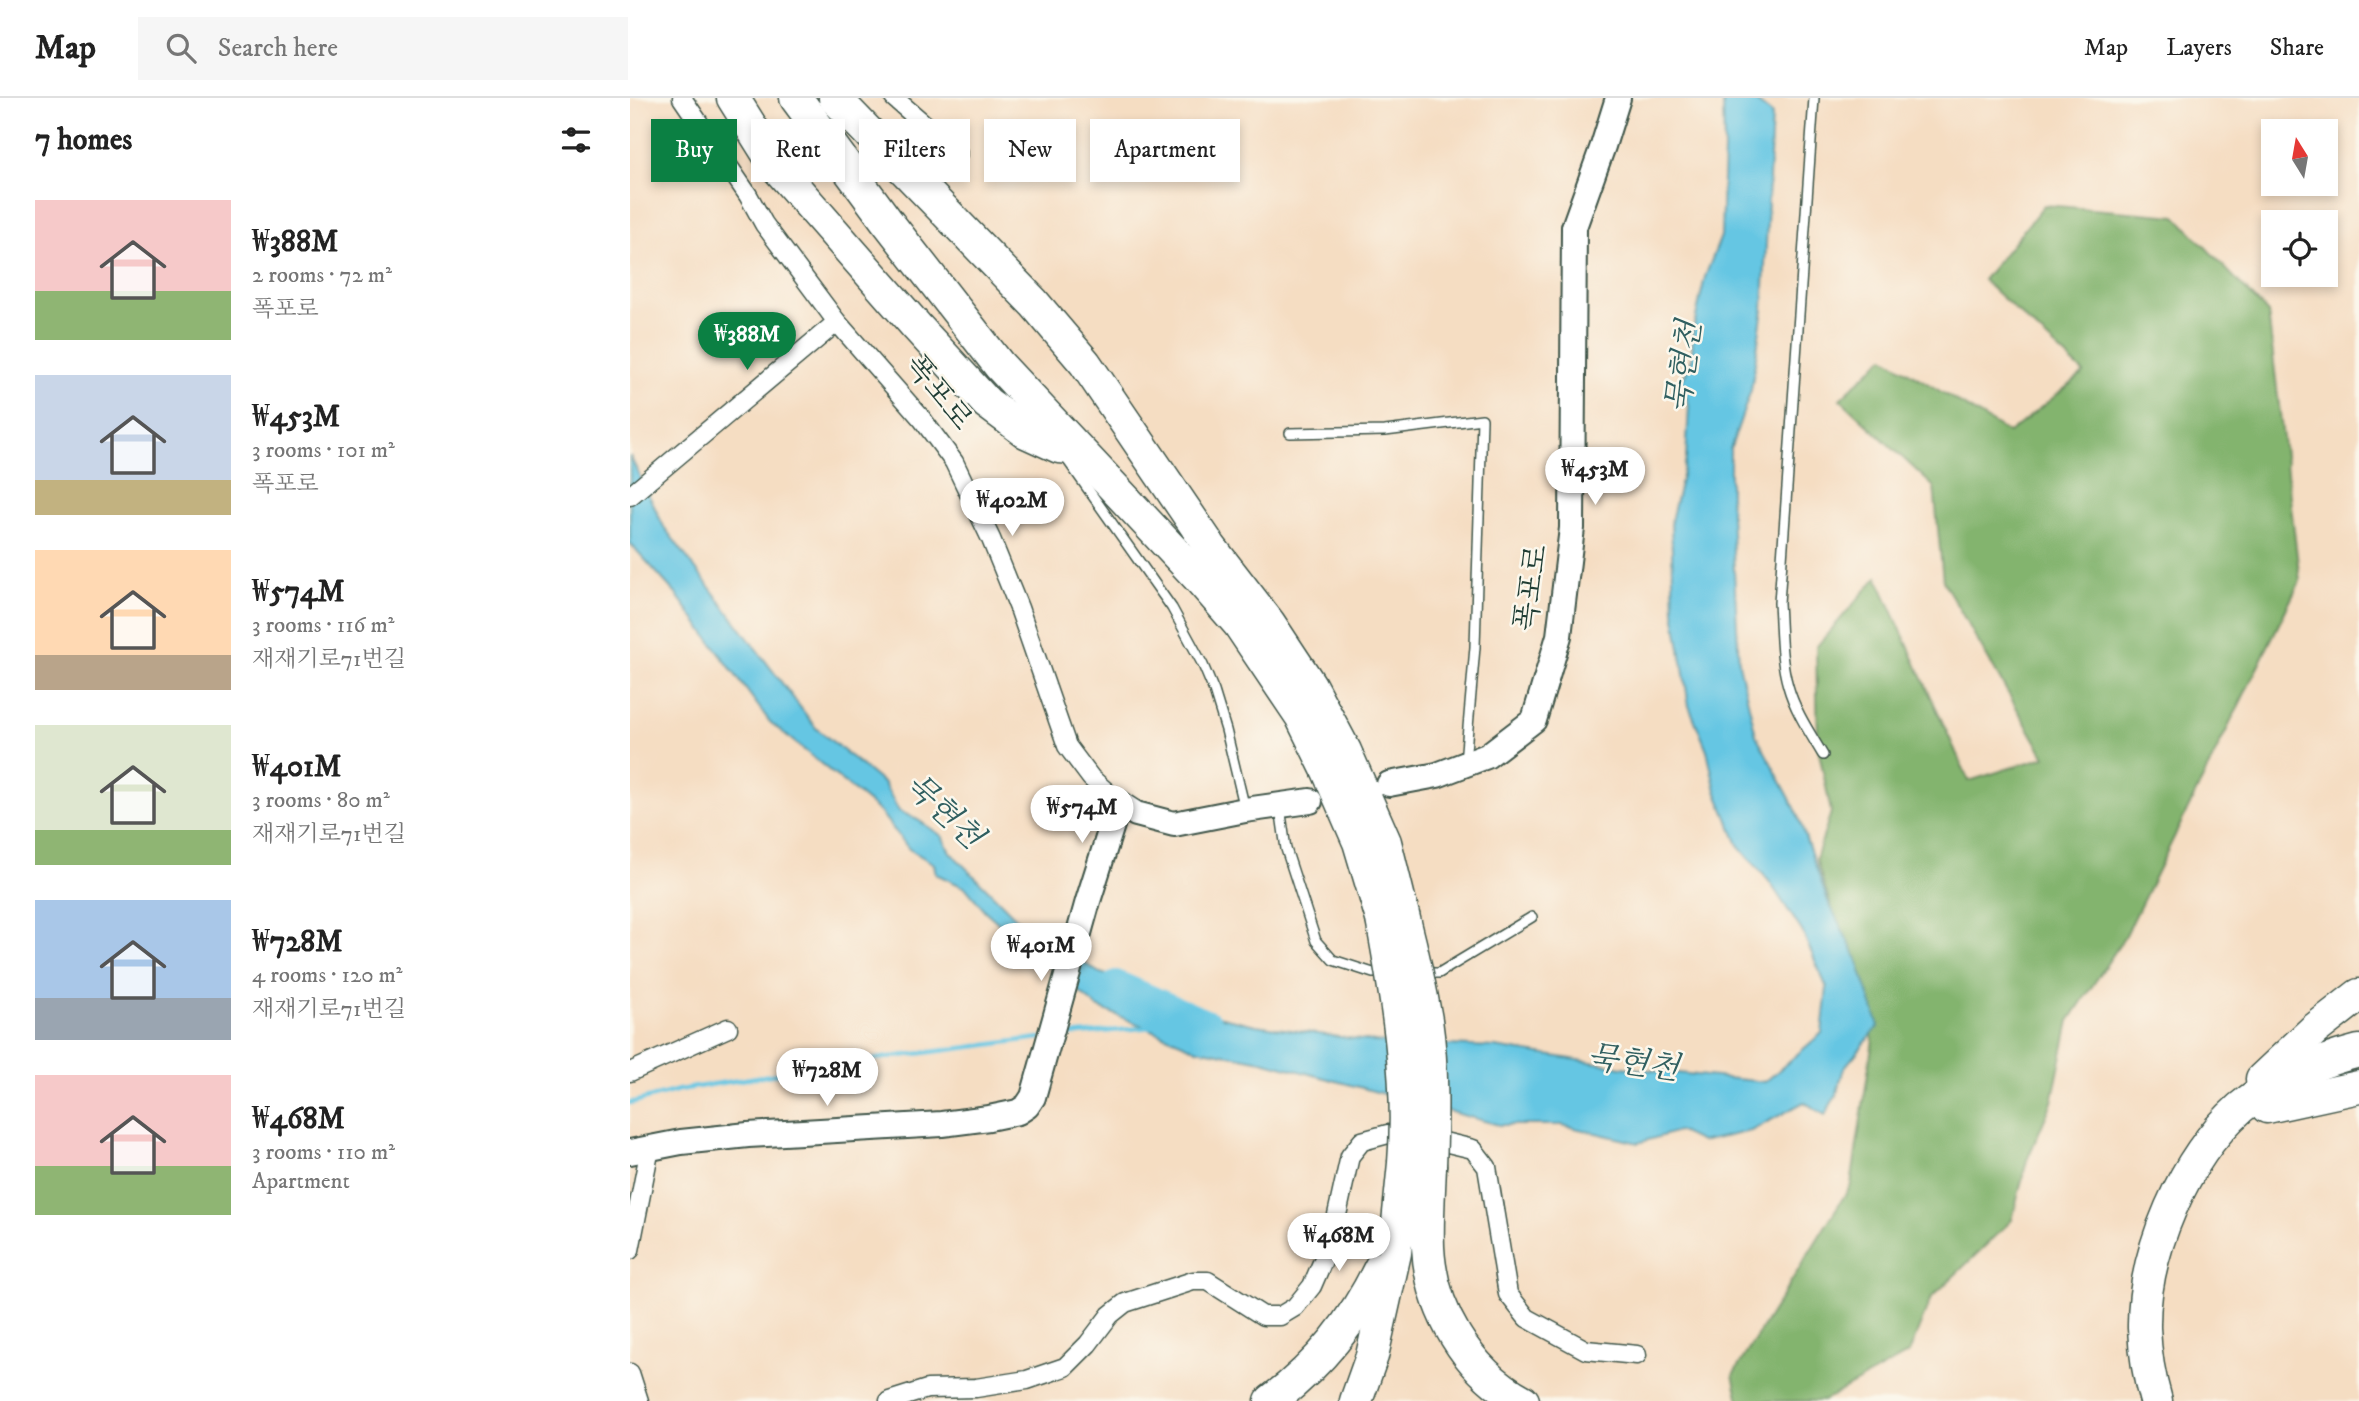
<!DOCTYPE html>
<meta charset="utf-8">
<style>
:root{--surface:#fff;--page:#f6f6f6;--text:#222;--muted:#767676;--line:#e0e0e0;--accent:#0b8043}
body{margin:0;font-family:"IM FELL DW Pica","Noto Serif KR",serif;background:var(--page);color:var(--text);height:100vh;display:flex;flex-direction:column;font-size:26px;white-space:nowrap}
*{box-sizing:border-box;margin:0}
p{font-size:23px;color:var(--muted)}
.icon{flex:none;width:38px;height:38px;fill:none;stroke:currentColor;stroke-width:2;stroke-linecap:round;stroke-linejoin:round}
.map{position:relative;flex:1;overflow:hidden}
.drawer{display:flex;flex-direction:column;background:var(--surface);width:630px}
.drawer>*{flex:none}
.guide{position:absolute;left:21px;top:21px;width:665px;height:63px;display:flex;gap:14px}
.needle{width:46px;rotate:349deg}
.buttons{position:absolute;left:1631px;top:21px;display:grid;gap:14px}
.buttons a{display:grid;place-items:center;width:77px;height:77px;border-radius:0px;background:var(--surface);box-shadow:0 4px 10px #0003;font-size:35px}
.price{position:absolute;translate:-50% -60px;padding:0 16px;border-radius:24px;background:#fff;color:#222;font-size:23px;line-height:46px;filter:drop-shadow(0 2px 4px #0008)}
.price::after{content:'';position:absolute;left:50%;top:42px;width:21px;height:16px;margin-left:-10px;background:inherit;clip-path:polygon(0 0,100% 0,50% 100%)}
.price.current{background:var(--accent);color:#fff}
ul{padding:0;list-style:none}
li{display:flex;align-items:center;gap:21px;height:175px;padding:0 35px}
li span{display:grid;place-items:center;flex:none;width:196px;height:140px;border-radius:0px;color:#555}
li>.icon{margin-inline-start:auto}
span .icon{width:84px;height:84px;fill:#fffc;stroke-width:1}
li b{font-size:30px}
h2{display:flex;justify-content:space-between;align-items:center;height:84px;padding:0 35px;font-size:30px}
.tag{padding:0 24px;border-radius:0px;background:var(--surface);box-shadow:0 4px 10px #0003;font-size:24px;line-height:63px}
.tag.current{background:var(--accent);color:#fff}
header{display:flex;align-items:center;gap:42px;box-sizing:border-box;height:98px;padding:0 35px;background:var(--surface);border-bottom:2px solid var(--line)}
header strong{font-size:33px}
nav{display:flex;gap:38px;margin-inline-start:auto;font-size:24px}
.search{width:490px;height:63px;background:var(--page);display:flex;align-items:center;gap:18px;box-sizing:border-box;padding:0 24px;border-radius:0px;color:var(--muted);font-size:26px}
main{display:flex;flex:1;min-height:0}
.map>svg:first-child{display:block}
.forest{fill:#83b46e;stroke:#517851;stroke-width:2}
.water{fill:#65c6e3;stroke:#42828c;stroke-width:2}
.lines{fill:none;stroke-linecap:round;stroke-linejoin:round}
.stream{stroke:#65c6e3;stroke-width:4.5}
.river{stroke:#65c6e3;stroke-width:28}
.service-casing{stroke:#3f5549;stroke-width:12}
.minor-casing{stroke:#3f5549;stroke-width:21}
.secondary-casing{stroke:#3f5549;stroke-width:28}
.motorway-casing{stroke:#3f5549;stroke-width:35}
.service{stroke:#fff;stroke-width:9}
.minor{stroke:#fff;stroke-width:18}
.secondary{stroke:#fff;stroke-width:24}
.motorway{stroke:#fff;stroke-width:32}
.motorway-bridge-casing{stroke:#3f5549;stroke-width:35;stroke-linecap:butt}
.motorway-bridge{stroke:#fff;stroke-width:32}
.labels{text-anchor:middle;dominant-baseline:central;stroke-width:5;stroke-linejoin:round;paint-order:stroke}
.street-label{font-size:30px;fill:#1f3d34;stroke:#fbf7ec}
.water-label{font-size:32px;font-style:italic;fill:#305f60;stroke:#fbf7ec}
</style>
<header>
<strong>Map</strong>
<div class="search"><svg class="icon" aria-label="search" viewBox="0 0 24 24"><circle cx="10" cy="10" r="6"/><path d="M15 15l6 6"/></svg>Search here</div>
<nav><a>Map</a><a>Layers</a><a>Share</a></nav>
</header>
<main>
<section class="drawer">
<h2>7 homes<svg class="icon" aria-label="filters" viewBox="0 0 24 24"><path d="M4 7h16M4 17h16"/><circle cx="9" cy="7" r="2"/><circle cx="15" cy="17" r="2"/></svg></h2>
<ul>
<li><span style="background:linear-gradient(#f6c9c9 65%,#8fb573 0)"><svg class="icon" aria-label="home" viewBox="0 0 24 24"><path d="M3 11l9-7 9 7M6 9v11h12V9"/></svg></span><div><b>₩388M</b><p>2 rooms · 72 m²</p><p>폭포로</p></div></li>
<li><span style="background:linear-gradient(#c9d6e8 75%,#c2b280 0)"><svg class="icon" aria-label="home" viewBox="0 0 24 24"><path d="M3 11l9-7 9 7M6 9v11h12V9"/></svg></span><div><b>₩453M</b><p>3 rooms · 101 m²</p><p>폭포로</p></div></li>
<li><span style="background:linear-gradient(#ffd9b3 75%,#b9a48a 0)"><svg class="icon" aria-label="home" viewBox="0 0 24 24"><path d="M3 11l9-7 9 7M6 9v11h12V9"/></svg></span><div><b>₩574M</b><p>3 rooms · 116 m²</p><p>재재기로71번길</p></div></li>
<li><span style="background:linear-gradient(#dfe7d0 75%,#8fb573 0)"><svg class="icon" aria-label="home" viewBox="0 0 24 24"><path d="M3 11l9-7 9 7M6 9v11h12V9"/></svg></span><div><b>₩401M</b><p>3 rooms · 80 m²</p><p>재재기로71번길</p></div></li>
<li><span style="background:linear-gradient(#a9c7e8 70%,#9aa5b1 0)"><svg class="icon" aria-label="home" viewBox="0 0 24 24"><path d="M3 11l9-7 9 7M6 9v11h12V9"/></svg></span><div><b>₩728M</b><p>4 rooms · 120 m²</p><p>재재기로71번길</p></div></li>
<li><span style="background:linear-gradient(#f6c9c9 65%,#8fb573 0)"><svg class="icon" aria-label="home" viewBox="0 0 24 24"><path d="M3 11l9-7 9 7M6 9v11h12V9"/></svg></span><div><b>₩468M</b><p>3 rooms · 110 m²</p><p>Apartment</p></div></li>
</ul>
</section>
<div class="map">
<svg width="1729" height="1303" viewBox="0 0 1729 1303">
<rect width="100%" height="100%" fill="#fbf7ec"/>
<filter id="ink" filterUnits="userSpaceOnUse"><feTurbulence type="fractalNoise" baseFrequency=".0143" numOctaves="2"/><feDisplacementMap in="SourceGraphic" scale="14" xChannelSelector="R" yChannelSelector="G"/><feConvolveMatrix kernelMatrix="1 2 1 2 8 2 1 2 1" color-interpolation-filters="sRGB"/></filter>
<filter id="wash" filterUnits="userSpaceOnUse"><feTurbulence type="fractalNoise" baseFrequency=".00686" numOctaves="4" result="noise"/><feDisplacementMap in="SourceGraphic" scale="28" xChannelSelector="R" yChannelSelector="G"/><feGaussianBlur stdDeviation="1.57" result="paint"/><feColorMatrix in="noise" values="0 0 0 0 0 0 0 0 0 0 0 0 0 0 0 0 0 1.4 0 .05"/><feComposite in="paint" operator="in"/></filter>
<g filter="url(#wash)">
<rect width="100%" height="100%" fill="#f5ddc2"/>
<path class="forest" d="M1414 107 1546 118 1638 215 1670 483 1496 837 1439 923 1422 1004 1397 1062 1382 1122 1301 1200 1279 1255 1193 1303H1109L1103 1277 1221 1087 1243 941 1186 761 1201 714 1188 649 1186 549 1247 479 1339 683 1415 659 1313 483 1304 389 1210 301 1254 259 1379 335 1454 275 1353 182Z"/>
<path class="water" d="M1093 0H1122L1142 16 1133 211 1121 292 1100 352V398L1109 566 1126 637 1165 710 1198 803 1227 861 1249 928 1214 970 1207 995 1195 1017 1174 1004 1121 1033 1071 1044 1048 1033 1008 1045 932 1027H869L632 963 567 951 467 909 374 830 355 813 336 790 306 776 304 766 279 751 250 714 140 624 46 496 0 445V358L34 429 186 630 254 686 269 713 288 722 312 738 320 754 386 820 468 874 491 882 536 912 571 914 626 927 745 944 865 949 999 970 1135 984 1192 935 1197 890 1172 833 1139 783 1108 747 1086 693 1077 652 1059 608 1044 513 1041 423 1056 361 1059 308 1052 283 1062 261 1063 232 1075 179 1091 138 1094 52Z"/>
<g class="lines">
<g class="stream">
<path d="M429 938 522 929"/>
<path d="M0 1005 49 992 207 966 410 940"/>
</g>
<path class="river" d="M486 886 580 927"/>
</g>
</g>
<g filter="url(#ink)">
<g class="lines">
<g class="service-casing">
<g id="service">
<path d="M1184 0 1149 505C1151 533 1150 561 1158 588 1165 613 1180 635 1193 657"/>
<path d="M660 335 755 333 852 321 845 549 835 664"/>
<path d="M436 360 542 510 573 567 584 593 596 632 615 711"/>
<path d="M650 709 656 751 686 843 703 862 743 875H757"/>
<path d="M792 875H809L902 819"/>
</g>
</g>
<g class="minor-casing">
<g id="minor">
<path d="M52 0 118 97 134 126 207 224 292 321 324 364 361 441 389 510 437 648 461 680 489 705"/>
<path d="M264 0 328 55"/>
<path d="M0 398 207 224"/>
<path d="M0 974 98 930"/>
<path d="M0 1152 20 1050"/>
<path d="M0 1275 9 1303"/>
<path d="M259 1303 297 1291 346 1290 397 1282 435 1269 458 1246 480 1217 495 1205 563 1183H578L633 1218H650L665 1209 682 1188 701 1144 720 1058 732 1043 758 1036 814 1044 843 1051 857 1069 878 1196 897 1220 956 1252 1007 1257"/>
</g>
</g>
<g class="secondary-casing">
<g id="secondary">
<path d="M759 686 807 677 857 658 904 622 929 538 942 430 944 129 973 48 988 0"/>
<path d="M0 1054 51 1044 118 1037 312 1026 359 1020 388 1014 397 1008 403 999 458 803 489 705 506 716 544 726 615 712 680 703"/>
</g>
</g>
<g class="motorway-casing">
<g id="motorway">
<path d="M103 0 145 67 287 229 357 305 396 334 429 349 445 350"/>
<path d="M166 0 256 122 369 267 567 478 609 526 671 618 698 673 729 744 752 821"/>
<path d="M205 0 404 205 455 265 581 450 639 525 680 587 715 653 755 744 773 817"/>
<path d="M1632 981 1684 932 1729 897"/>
<path d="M1637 1009 1729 989"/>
<path d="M800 1068C799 1095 797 1122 798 1149 801 1211 837 1273 893 1303"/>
<path d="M641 1303C690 1266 723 1225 750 1170"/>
<path d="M726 1303 742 1258 765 1155 774 1065"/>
<path d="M1526 1303C1519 1279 1515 1255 1514 1230 1513 1154 1554 1060 1610 1010 1644 981 1686 964 1729 953"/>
</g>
</g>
<use href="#service" class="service"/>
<use href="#minor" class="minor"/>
<use href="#secondary" class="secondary"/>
<use href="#motorway" class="motorway"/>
<g class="motorway-bridge-casing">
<g id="motorway-bridge">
<path d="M773 817C782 852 790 887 796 922 803 970 802 1020 800 1068"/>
<path d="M752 821C767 902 781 983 774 1065"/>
</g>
</g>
<use href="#motorway-bridge" class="motorway-bridge"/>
</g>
</g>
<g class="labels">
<g class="street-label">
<text transform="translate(308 295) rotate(51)">폭포로</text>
<text transform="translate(902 490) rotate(-82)">폭포로</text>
</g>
<g class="water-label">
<text transform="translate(1055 269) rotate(-82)">묵현천</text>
<text transform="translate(313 714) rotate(43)">묵현천</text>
<text transform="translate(1003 966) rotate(8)">묵현천</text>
</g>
</g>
</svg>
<div class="buttons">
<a><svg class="needle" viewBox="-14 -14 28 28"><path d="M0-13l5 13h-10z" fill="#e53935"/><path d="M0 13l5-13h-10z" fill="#767676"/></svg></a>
<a><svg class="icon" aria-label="locate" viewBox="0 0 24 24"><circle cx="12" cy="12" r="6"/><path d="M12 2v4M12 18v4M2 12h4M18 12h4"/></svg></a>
</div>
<b class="price current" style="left:117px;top:274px">₩388M</b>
<b class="price" style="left:965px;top:409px">₩453M</b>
<b class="price" style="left:382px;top:440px">₩402M</b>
<b class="price" style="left:452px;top:747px">₩574M</b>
<b class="price" style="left:411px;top:885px">₩401M</b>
<b class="price" style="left:197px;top:1010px">₩728M</b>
<b class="price" style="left:709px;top:1175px">₩468M</b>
<div class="guide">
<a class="tag current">Buy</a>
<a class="tag">Rent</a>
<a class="tag">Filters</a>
<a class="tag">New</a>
<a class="tag">Apartment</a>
</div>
</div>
</main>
